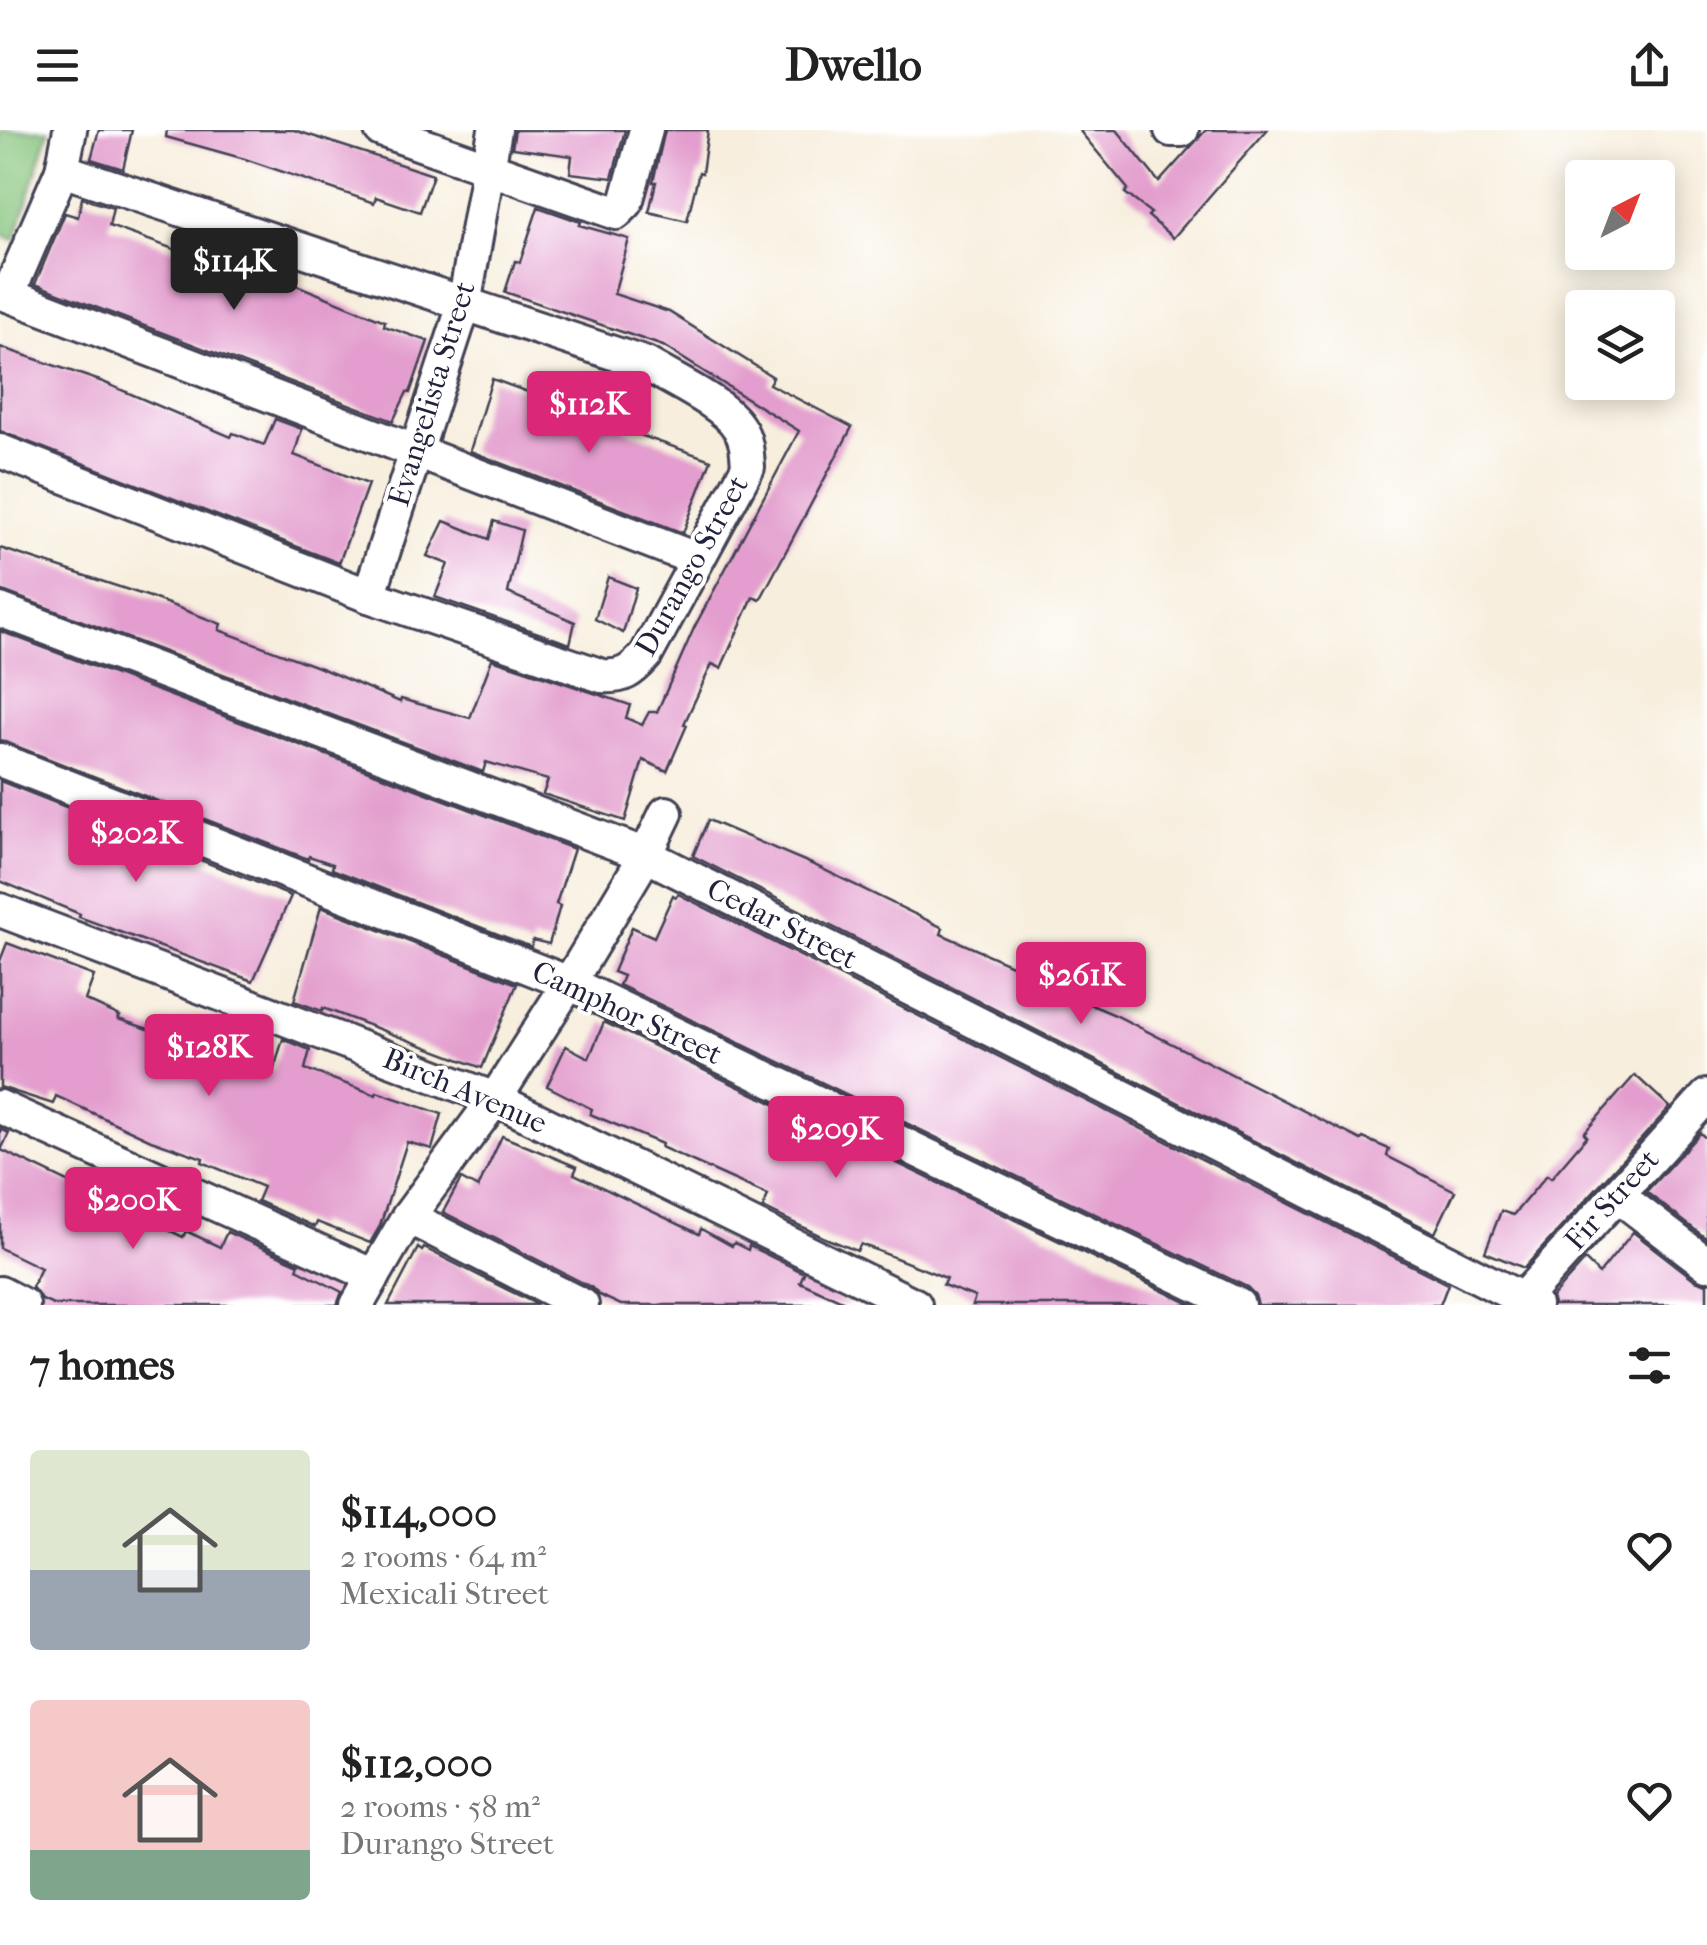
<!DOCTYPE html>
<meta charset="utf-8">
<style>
:root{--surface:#fff;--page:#f2f2f2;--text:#222;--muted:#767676;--accent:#db2777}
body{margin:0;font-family:"IM FELL French Canon",serif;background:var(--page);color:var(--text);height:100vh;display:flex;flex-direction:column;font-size:38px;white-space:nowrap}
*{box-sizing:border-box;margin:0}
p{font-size:32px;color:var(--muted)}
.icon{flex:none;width:55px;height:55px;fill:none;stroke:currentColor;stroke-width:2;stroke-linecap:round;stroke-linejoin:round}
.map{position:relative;height:1175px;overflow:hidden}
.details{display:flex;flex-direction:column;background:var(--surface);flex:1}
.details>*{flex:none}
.needle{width:65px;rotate:42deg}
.tools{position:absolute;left:1565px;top:30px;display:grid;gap:20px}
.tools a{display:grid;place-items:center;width:110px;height:110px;border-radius:10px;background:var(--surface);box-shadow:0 5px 25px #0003;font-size:50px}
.price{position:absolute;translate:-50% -85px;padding:0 22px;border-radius:10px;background:var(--accent);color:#fff;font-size:32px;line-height:65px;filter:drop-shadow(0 2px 5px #0008)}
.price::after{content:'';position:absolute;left:50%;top:60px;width:30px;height:22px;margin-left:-15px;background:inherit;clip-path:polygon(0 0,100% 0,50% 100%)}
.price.active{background:#222;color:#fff}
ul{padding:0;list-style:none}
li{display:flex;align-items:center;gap:30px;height:250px;padding:0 30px}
li span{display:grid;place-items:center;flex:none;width:280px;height:200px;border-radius:10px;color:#555}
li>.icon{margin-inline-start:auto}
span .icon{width:120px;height:120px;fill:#fffc;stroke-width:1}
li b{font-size:42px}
h2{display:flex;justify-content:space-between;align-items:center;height:120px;padding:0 30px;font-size:42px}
header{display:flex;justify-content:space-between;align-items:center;height:130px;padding:0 30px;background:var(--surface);font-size:45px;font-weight:700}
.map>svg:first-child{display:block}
.green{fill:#86c47b;stroke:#54735b;stroke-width:2.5}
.building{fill:#e39dce}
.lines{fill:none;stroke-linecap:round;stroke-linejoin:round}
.street-casing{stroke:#424153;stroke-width:38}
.street{stroke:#fff;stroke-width:32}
.labels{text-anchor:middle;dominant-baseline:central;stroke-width:8;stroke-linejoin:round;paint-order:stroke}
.street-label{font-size:30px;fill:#22223b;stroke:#fff}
</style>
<header><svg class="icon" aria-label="menu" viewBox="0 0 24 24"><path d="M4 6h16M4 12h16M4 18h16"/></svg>Dwello<svg class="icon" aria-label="share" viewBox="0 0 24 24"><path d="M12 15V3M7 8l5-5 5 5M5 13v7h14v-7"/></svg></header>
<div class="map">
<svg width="1707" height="1175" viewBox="0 0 1707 1175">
<rect width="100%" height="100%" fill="#fff"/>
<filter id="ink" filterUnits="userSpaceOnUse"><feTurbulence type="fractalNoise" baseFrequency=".01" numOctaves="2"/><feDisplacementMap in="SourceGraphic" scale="20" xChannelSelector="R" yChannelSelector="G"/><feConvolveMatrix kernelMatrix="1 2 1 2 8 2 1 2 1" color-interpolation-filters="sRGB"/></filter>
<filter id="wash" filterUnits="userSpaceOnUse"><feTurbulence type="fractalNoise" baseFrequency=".0048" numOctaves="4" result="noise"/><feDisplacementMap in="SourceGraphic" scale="40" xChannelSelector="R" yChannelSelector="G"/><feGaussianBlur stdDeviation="2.25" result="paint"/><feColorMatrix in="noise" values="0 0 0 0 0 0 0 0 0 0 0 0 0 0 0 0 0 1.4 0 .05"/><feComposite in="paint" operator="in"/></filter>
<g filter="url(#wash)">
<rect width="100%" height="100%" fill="#f7eedd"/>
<path class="green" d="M0 0H49L15 110 0 104Z"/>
<g id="blocks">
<g class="building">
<path d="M99 0H132L123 39 91 29Z"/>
<path d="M167 0H294L433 45 420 82 376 67 374 73 245 29 166 7Z"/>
<path d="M515 0H625L612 48 570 43 572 26 512 18Z"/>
<path d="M665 0H708L702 43 699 42 687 91 649 82 656 52H653Z"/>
<path d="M1079 0H1117L1159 52 1206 0H1267L1173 108 1148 86 1151 83 1125 63 1128 59Z"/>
<path d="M82 68 113 78 109 96 241 143 284 150 385 191 384 196 428 211 410 263 407 262 393 291 35 154 65 83 78 87Z"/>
<path d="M538 77 581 92 579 95 629 109 614 164 669 182 773 247 769 254 852 297 760 470 753 467 721 538 712 534 684 594 687 595 667 641 643 630 625 691 543 664 548 650 486 632 483 642 0 460V418L150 467 221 494 219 500 323 539 400 572 401 569 470 588 492 529 630 575 626 588 642 595 649 582H657L694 498 799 301 663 216 505 162 515 131 520 132Z"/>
<path d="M0 217 103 252 231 307 233 303 264 315 275 289 302 299 294 325 368 354 339 433 0 301Z"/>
<path d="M492 249 556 272 554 275 711 330 683 403 470 321Z"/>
<path d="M444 391 489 409 494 391 522 400 508 463 575 492 570 514 435 467 448 434 427 426Z"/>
<path d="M608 447 636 458 623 503 595 489Z"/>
<path d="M0 501 574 719 556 774 560 776 549 814 533 810 531 817 332 739 333 734 309 726 308 729 0 610Z"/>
<path d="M0 651 291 766 253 851 79 787 80 784 0 751Z"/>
<path d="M708 690 814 735 943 798 941 804 1030 843 1046 852 1044 855 1115 885 1361 1010 1363 1008 1389 1019 1387 1026 1455 1061 1435 1103 693 726Z"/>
<path d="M678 764 1448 1154 1440 1175H1258L1255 1165 1247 1157 619 855 623 846 613 842 632 797 654 807 673 765 676 767Z"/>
<path d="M321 777 517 854 482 938 323 878 322 881 294 871Z"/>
<path d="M7 813 94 846 85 870 120 886 118 889 200 916 202 912 273 942 283 909 310 920 305 939 376 965 377 962 442 984 432 1019 407 1012 380 1096 370 1113 317 1092 315 1097 257 1071 263 1057 202 1032 203 1028 151 1010 56 966 53 974 0 957V831Z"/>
<path d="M604 892 1192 1175H972L975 1167 943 1155 946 1148 861 1114 857 1121 823 1107 763 1078 768 1065 661 1017 662 1014 590 984 592 979 547 956 566 916 589 928Z"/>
<path d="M1635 945 1670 977 1524 1138 1485 1122 1501 1081 1513 1085 1547 1045 1551 1048 1587 1006 1584 1003Z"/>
<path d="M0 999 9 1003 1 1020 183 1107 186 1101 220 1117 227 1102 299 1134 297 1139 342 1162 337 1175H53L42 1170 32 1157 41 1138 0 1118Z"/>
<path d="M1700 1003 1707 1009V1109L1646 1062Z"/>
<path d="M502 1006 577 1037 574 1044 699 1104 701 1099 732 1116 734 1113 748 1120 749 1116 804 1143 800 1152 851 1175H621L599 1165 591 1157 443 1082 461 1049 478 1058Z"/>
<path d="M1633 1102 1695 1150 1707 1154V1175H1554L1552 1167 1585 1130 1599 1144Z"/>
<path d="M418 1118 422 1121 424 1118 538 1175H388Z"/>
</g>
</g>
</g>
<g filter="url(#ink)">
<use href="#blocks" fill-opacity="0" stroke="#424153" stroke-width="2.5"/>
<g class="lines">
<g class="street-casing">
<g id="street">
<path d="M381 0 616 83 626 73 646 0"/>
<path d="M1171 0H1182"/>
<path d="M0 162 696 429"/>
<path d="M8 165 62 40 70 0"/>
<path d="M0 321 369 466 602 546C623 548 632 541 646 525L748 337C747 323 747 310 739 298 724 273 672 250 646 234L62 40"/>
<path d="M369 466 464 175 495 0"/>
<path d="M0 480 646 725 1534 1175"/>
<path d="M0 630 569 853 1238 1175"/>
<path d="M0 780 495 969 915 1175"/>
<path d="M0 977 374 1146"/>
<path d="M1617 1065 1707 1134"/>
<path d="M408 1087 582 1175"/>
<path d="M0 1163 23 1175"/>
<path d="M357 1175 408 1087 495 969 569 853 646 725 666 683"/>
<path d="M1517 1175 1707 966"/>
</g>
</g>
<use href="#street" class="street"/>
</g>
</g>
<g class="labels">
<g class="street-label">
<text transform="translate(432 264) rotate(-73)">Evangelista Street</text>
<text transform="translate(692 436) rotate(-61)">Durango Street</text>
<text transform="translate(782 794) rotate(27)">Cedar Street</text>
<text transform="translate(627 883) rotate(25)">Camphor Street</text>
<text transform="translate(465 961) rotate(23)">Birch Avenue</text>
<text transform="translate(1612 1070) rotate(-48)">Fir Street</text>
</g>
</g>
</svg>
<div class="tools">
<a><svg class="needle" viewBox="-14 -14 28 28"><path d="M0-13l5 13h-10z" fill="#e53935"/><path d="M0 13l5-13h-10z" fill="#767676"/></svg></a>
<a><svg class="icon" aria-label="layers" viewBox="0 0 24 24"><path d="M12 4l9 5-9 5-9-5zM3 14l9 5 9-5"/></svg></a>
</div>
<b class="price active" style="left:234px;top:183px">$114K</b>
<b class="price" style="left:589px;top:326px">$112K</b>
<b class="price" style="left:136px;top:755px">$202K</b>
<b class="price" style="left:1081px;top:897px">$261K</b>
<b class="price" style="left:209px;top:969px">$128K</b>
<b class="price" style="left:836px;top:1051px">$209K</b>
<b class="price" style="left:133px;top:1122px">$200K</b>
</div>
<section class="details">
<h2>7 homes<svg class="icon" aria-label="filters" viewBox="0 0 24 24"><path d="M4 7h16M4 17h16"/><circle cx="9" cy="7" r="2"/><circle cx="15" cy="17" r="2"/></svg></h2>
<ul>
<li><span style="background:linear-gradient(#dfe7d0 60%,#9aa5b1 0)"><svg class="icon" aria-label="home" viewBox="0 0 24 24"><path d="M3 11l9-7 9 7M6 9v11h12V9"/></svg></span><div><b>$114,000</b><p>2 rooms · 64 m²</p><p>Mexicali Street</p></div><svg class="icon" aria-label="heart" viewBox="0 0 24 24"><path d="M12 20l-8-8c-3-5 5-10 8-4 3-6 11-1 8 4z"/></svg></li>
<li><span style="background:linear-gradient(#f6c9c9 75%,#7fa58c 0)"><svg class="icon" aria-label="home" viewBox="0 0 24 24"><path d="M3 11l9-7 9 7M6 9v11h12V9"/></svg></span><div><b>$112,000</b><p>2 rooms · 58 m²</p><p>Durango Street</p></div><svg class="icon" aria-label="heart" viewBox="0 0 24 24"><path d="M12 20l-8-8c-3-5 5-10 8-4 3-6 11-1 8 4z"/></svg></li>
</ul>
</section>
